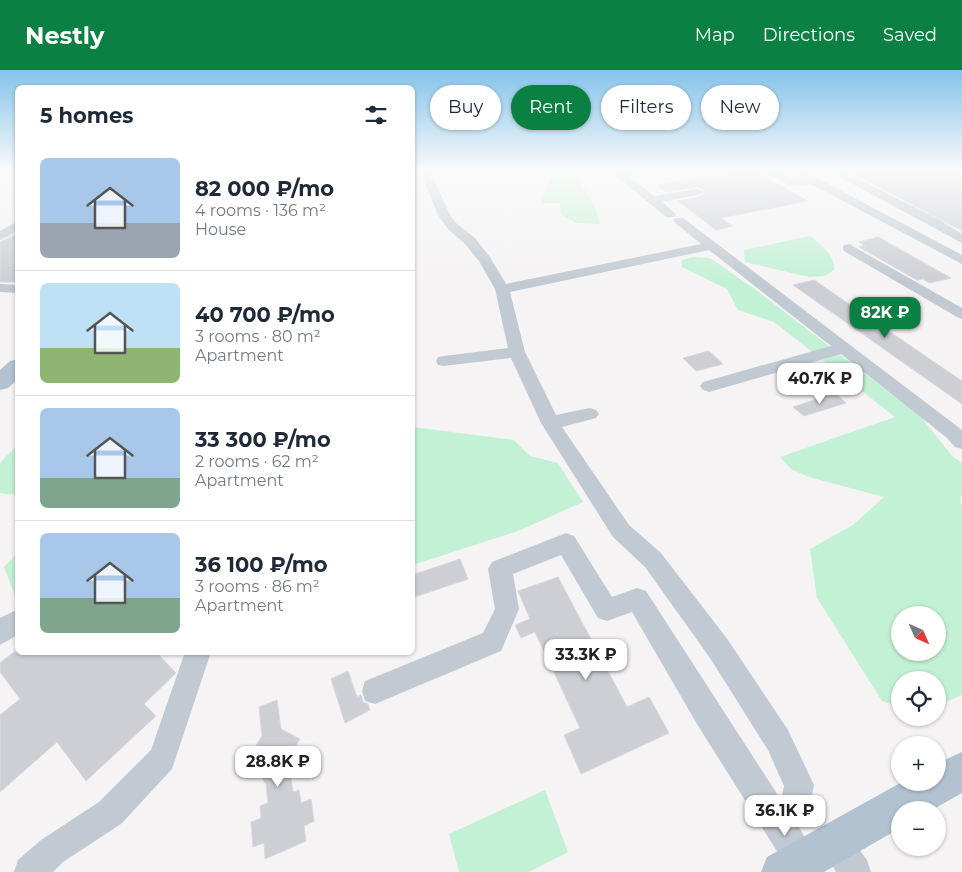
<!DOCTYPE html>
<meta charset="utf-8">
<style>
:root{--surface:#fff;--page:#f6f6f7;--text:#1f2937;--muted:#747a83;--line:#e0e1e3;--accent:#0b8043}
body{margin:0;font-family:Montserrat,sans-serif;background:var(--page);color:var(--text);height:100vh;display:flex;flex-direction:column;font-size:19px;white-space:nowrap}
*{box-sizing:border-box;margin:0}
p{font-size:16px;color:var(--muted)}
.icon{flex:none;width:28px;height:28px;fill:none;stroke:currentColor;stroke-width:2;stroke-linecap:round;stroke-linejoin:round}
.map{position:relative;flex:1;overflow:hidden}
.sheet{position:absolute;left:15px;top:15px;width:400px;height:570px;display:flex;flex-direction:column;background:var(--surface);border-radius:8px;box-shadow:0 1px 4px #0004}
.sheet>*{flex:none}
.guide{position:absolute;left:430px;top:15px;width:456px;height:45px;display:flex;gap:10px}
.needle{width:32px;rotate:135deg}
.tools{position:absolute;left:891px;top:536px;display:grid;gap:10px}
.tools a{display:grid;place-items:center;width:55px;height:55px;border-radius:50%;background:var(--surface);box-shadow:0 1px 4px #0004;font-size:25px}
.price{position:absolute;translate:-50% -42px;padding:0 11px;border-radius:10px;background:#fff;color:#222;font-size:16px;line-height:32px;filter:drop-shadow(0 1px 2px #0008)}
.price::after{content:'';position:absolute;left:50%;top:30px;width:15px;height:11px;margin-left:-8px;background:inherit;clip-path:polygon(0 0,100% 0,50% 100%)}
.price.current{background:var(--accent);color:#fff}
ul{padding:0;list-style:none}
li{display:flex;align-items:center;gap:15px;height:125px;padding:0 25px}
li+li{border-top:1px solid var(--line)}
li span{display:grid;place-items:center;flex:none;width:140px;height:100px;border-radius:8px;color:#555}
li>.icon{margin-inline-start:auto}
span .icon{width:60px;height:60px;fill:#fffc;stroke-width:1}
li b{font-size:21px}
h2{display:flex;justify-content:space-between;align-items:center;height:60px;padding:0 25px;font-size:21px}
.pill{padding:0 18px;border-radius:22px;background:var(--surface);box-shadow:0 1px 4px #0004;font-size:18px;line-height:45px}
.pill.current{background:var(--accent);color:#fff}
header{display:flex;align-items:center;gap:30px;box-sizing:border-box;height:70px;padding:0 25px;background:var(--accent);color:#fff}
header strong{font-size:24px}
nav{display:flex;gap:28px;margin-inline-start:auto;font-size:18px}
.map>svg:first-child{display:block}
.green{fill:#c3f1d5;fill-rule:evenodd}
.building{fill:#cdcfd5;stroke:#d7d9de}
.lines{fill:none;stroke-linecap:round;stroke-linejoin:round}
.minor{fill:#c1cad2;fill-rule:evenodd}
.major{fill:#b3c2d1;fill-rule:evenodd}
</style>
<header>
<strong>Nestly</strong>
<nav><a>Map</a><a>Directions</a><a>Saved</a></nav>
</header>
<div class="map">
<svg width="962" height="802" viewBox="0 0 962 802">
<rect width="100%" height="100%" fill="#f5f3f3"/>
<g class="green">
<path d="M550 100H569C582 115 598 134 599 154L576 153 561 144 560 133H541L552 105Z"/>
<path d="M810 166C822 176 832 182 835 199L825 206 809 207 745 192 744 180Z"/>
<path d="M693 187 710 188 756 220 921 347 953 387 962 393V421L960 432 962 435V625L938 635V610H900V637L882 631 817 528 810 479 853 455 884 427 809 407 791 399 780 387 895 347 774 252 738 240 727 219 682 197V190ZM900 545H938V582H900Z"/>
<path d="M413 357 514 370 530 386 558 393 583 432 518 461 413 495Z"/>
<path d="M17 375V425L0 423V393Z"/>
<path d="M17 483V524L15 526 4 497Z"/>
<path d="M545 720 568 782 529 802H459L449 764Z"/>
</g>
<g class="building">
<path d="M742 100H753L808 131 721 148 733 156 716 160 678 131 698 127 704 124V120L697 117 666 122 657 115Z"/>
<path d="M846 100H953L962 104V161Z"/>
<path d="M18 163V212H0V172Z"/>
<path d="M878 167 951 208 930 213 923 209 917 210 859 177 865 176 859 172Z"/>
<path d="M814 210 962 311V334L793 215Z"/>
<path d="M709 281 723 294 696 301 683 288Z"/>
<path d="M835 323 846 333 804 346 793 337Z"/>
<path d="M460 489 468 509 412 528V505Z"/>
<path d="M558 507 627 637 649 627 669 663 581 704 564 665 580 658 535 562 521 568 515 555 530 549 518 521Z"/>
<path d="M14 582H156L176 603 144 634 156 646 86 711 57 672 0 722V645L20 629 0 602V593Z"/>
<path d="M348 601 357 627 361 625 363 632 368 634 370 640 345 653 331 609Z"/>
<path d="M277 630 281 659 300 669 291 683 292 694 290 702 293 722 299 720 301 733 311 729 314 751 304 756 306 771 265 789 264 773 253 777 251 752 261 748 260 736 268 733 266 714 260 705V697L247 690 262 666 259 637Z"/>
</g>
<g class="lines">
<g class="minor">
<path d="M420 100H430L450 145 456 153 475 168 490 187 506 214 701 174 673 151 675 148H683L962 360V379L955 377 947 368 841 284 709 322 703 320 700 316 703 312 831 276 709 180 510 222 525 282 556 345 590 338 596 340 599 344 596 348 562 357 629 455 661 483 728 570 788 660 814 715 809 738 799 758 813 780 818 791 814 802H790L697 654 632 542 607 551 598 548 561 485 513 504 519 539 501 581 375 634 365 631 362 621 365 611 483 563 495 539 488 499 492 492 566 463 574 466 612 527 637 518 646 521 781 730 784 716 768 680 710 588 645 497 613 467 541 353 511 288 444 296 438 295 436 291 438 287 444 286 508 278 495 219 479 191 465 174 448 159 438 145Z"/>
<path d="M623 100H651L646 103 628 106 654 126 697 119 703 122 697 125 662 132 676 144 674 147H666L614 104Z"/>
<path d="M763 100H776L795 110 803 109 789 100H802L962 185V194L811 114 789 116Z"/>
<path d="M827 100H841L940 150 962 164V173Z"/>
<path d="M18 151V161L0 170V161Z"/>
<path d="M849 174 962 238V249L957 247 844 181 843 178 844 175Z"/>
<path d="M0 214 18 215V223L0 222Z"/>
<path d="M18 539V565L0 575V548Z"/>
<path d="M185 582H211L172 699 121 754 63 792 53 802H14L18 790 41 770 99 732 151 680Z"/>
<path d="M835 756 846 761 867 790 871 802H836L819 772 824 761Z"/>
</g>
<g class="major">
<path d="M18 289V309L8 318 0 320V300L10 291Z"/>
<path d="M962 682V723L932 740H900V758L824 802H761L767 787 902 712H938V693Z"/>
</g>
</g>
<linearGradient id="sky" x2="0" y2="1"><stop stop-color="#85c3ea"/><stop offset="0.47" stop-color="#fafafa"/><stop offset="1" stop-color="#fafafa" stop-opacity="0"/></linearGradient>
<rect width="962" height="213" fill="url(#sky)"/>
</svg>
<div class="tools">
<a><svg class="needle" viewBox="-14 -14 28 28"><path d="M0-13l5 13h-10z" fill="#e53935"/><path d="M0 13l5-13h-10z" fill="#747a83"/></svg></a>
<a><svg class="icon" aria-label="locate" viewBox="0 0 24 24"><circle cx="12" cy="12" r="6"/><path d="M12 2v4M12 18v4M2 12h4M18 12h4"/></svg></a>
<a>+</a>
<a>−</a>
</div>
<b class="price current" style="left:885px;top:269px">82K ₽</b>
<b class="price" style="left:820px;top:335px">40.7K ₽</b>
<b class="price" style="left:586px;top:611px">33.3K ₽</b>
<b class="price" style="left:278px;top:718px">28.8K ₽</b>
<b class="price" style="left:785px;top:767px">36.1K ₽</b>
<div class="guide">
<a class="pill">Buy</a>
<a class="pill current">Rent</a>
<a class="pill">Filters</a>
<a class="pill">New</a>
</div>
<section class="sheet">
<h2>5 homes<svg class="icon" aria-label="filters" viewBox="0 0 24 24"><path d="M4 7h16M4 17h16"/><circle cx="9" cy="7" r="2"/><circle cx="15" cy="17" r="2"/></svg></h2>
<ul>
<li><span style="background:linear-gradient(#a9c7e8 65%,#9aa5b1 0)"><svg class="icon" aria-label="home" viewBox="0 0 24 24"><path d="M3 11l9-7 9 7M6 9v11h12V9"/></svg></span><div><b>82 000 ₽/mo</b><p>4 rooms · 136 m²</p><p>House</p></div></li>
<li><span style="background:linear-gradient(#bfe0f5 65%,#8fb573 0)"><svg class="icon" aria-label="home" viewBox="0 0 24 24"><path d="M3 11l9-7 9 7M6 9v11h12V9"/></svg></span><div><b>40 700 ₽/mo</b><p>3 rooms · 80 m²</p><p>Apartment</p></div></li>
<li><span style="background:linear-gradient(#a9c7e8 70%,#7fa58c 0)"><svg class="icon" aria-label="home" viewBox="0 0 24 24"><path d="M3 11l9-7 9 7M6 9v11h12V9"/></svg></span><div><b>33 300 ₽/mo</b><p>2 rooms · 62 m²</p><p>Apartment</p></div></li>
<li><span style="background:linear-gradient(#a9c7e8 65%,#7fa58c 0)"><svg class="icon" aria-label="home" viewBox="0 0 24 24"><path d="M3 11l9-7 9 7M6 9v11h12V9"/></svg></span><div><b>36 100 ₽/mo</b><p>3 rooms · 86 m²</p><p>Apartment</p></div></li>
</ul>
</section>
</div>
